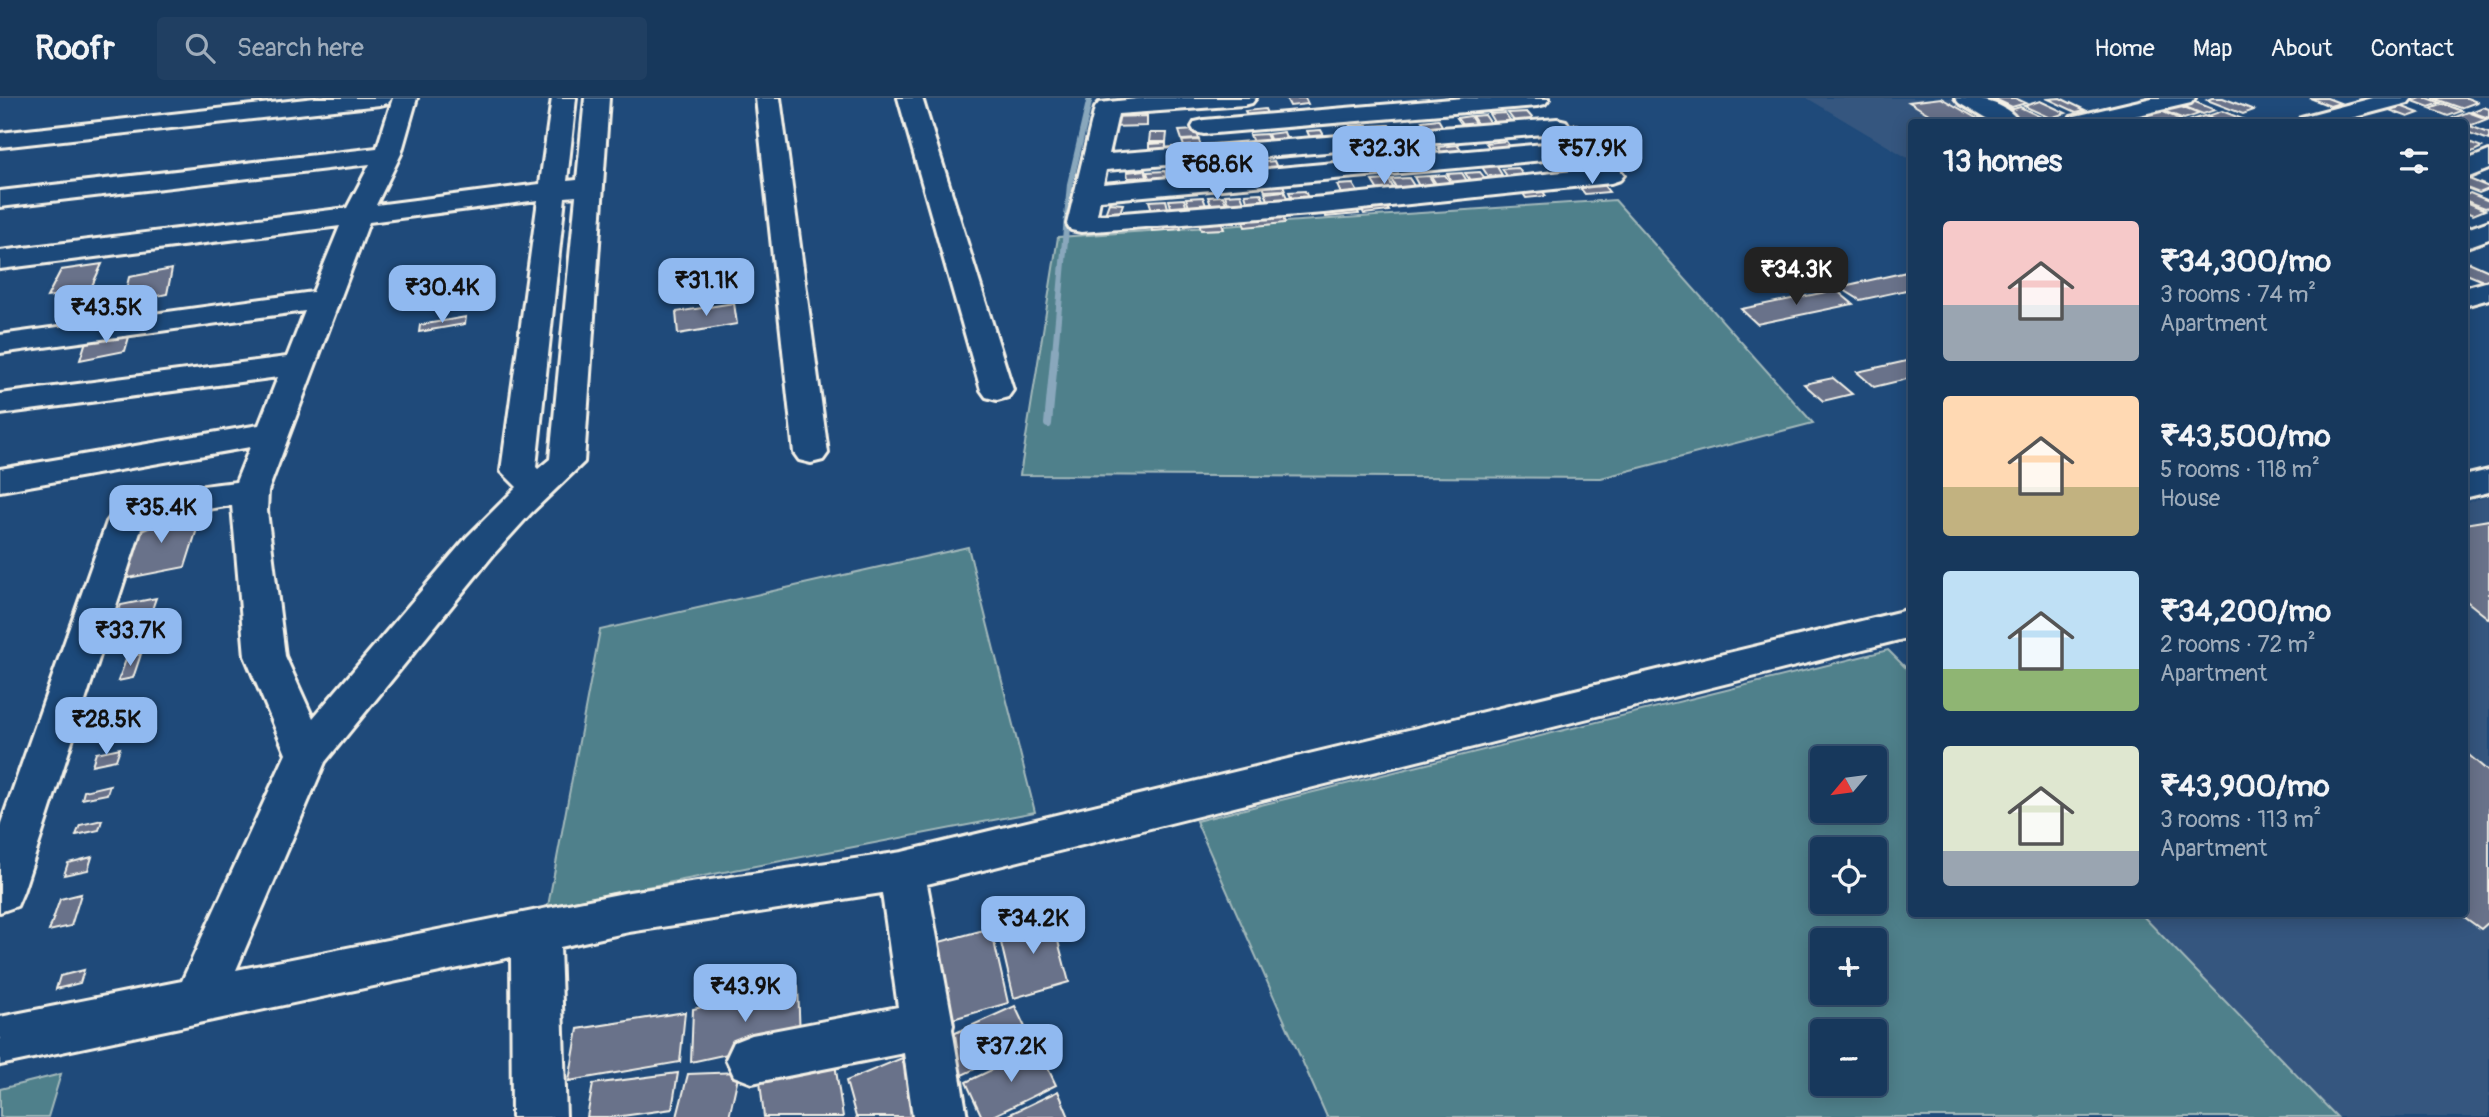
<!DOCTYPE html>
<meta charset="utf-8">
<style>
:root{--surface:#17385c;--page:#203f62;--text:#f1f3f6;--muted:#9eacbb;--line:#365272;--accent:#90b9f0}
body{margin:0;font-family:Pangolin,sans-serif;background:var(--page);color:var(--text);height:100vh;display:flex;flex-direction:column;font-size:26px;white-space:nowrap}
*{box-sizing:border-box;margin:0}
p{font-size:23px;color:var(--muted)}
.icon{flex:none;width:38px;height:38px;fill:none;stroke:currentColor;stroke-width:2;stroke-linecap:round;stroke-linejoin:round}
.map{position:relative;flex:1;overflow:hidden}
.sheet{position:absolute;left:1908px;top:21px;width:560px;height:798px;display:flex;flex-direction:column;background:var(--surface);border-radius:7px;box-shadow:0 4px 18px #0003,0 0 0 2px var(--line)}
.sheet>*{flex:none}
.needle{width:46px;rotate:241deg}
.controls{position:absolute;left:1810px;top:648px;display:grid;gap:14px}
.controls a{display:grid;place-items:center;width:77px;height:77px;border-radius:7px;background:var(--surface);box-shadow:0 4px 18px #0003,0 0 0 2px var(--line);font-size:35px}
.price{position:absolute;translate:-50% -60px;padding:0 16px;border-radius:14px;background:var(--accent);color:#111;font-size:23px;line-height:46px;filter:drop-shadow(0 2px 4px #0008)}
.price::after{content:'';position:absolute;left:50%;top:42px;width:21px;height:16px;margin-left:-10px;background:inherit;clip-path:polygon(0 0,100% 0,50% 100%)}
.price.selected{background:#222;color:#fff}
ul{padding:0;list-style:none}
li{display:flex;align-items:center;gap:21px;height:175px;padding:0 35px}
li span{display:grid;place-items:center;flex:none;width:196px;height:140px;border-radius:7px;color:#555}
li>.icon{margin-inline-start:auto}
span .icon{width:84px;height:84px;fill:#fffc;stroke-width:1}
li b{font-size:30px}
h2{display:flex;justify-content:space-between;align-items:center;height:84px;padding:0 35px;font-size:30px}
header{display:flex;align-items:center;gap:42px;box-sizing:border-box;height:98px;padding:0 35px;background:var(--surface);border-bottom:2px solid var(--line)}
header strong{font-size:33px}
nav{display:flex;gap:38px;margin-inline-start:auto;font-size:24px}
.search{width:490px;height:63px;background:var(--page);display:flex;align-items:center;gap:18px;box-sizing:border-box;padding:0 24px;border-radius:7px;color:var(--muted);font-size:26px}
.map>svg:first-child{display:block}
.built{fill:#35567f}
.green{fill:#4f808b;stroke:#a2b8ba;stroke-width:2;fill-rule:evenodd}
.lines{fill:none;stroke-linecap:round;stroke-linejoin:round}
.stream-far1{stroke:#89a7bc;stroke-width:6}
.stream{stroke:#89a7bc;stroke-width:8}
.building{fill:#69728a;stroke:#f4f1e8;stroke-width:2}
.minor-casing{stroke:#f4f1e8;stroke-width:6}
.minor{fill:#1f4a7a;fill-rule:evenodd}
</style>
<header>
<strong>Roofr</strong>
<div class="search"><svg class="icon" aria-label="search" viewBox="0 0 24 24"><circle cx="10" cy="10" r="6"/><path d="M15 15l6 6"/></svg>Search here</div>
<nav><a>Home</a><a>Map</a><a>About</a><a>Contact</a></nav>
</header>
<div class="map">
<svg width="2489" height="1019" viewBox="0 0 2489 1019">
<rect width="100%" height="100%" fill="#1f4a7a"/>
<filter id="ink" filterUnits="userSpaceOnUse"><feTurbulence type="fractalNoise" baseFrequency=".0143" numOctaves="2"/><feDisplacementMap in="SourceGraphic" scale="14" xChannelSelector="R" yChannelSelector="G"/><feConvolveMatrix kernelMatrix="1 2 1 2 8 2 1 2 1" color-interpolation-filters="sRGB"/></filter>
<g filter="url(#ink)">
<g class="built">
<path d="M1807 0H1950L1989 24H1911V62Z"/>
<path d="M2489 398V1019H2337L2141 816H2464V405Z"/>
</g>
<g class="green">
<path d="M1615 102 1813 325 1601 380 1020 377 1058 139Z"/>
<path d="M968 449 1035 714 548 808 600 532Z"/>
<path d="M1888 552 1911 575V816H2141L2337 1019H1327L1196 723ZM1822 660H1874V712H1822ZM1822 751H1874V803H1822ZM1822 842H1874V894H1822ZM1822 933H1874V985H1822Z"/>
<path d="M61 976 48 1019H0V991Z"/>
</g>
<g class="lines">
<path class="stream-far1" d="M1055 254 1070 86 1090 0"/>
<path class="stream" d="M1048 326 1055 252"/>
</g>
<g class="building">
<path d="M1286 0H1305L1308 6 1290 8Z"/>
<path d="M1941 0 1983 24H1942L1909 4Z"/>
<path d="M1990 0 2013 11 2002 14 1975 1Z"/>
<path d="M1993 0H2015L2026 5 2012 9Z"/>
<path d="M2060 0 2085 12 2076 14 2048 1Z"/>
<path d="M2212 0H2223L2254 12 2243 16 2207 2Z"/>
<path d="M2310 0H2327L2340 5 2330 8Z"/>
<path d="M2421 0H2428L2441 5 2429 9 2413 3Z"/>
<path d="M2433 0H2467L2477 4 2461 10Z"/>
<path d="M2188 1 2215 12 2203 16 2175 5Z"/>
<path d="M2040 3 2066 15 2050 20 2024 8Z"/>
<path d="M2171 5 2199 16 2184 21 2156 10Z"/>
<path d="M2395 6 2419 15 2408 19 2384 10Z"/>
<path d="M2444 6 2462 13 2448 18 2430 11Z"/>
<path d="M2020 9 2045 21 2025 24 2003 14Z"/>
<path d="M2483 9 2489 11V20L2471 14Z"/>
<path d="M2154 10 2182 22 2159 24 2137 15Z"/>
<path d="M1265 11 1269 20 1249 22 1245 13Z"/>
<path d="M2222 13 2250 24H2223L2208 18Z"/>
<path d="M1527 14 1534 22 1515 24 1508 15Z"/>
<path d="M2468 14 2487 21 2472 27 2453 20Z"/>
<path d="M1505 15 1512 25 1495 26 1489 16Z"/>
<path d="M2132 15 2155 24H2130L2118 19Z"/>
<path d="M1485 17 1491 26 1478 27 1472 18Z"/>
<path d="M1147 18V28L1108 29V19Z"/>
<path d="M1470 18 1476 27 1463 28 1457 20Z"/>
<path d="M2204 18 2220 24 2189 23Z"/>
<path d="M1438 21 1444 31 1428 32 1422 23Z"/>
<path d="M1578 26 1600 52 1581 54 1560 27Z"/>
<path d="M1367 27 1373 36 1355 38 1350 28Z"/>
<path d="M1389 27 1393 34 1376 36 1371 28Z"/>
<path d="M2470 28 2489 35V42L2464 33Z"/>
<path d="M1196 32 1199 41 1182 42 1179 33Z"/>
<path d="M1321 32 1326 41 1311 42 1307 33Z"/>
<path d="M1284 34 1288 45 1272 46 1268 36Z"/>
<path d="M1150 35H1167L1166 44H1149Z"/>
<path d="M1266 36 1271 46 1254 47 1250 37Z"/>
<path d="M1199 42 1202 52 1186 53 1182 43Z"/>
<path d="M2464 42 2482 49 2470 55 2464 53Z"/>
<path d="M1506 43 1512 52 1493 54 1486 45Z"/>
<path d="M1166 45V57H1149V46Z"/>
<path d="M1458 47 1464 56 1444 58 1438 49Z"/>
<path d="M1434 48 1440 58 1425 60 1419 50Z"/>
<path d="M1568 50 1577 62 1556 63 1548 52Z"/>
<path d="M1400 52 1406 61 1391 63 1385 53Z"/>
<path d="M1383 53 1388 63 1372 65 1367 55Z"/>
<path d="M1274 63 1279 74 1261 75 1257 65Z"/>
<path d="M1579 63 1588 74 1566 76 1558 65Z"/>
<path d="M1255 65 1259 75 1243 77 1239 67Z"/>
<path d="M1496 67 1502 77 1488 78 1482 69Z"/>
<path d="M1204 69 1208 80 1189 81 1185 71Z"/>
<path d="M1518 70 1526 81 1510 82 1502 71Z"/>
<path d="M1145 72 1147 79 1128 80 1127 74Z"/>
<path d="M1165 73 1167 82 1150 83 1147 74Z"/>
<path d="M1480 74 1488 84 1472 85 1465 75Z"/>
<path d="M1462 75 1469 86 1454 87 1447 76Z"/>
<path d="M1445 77 1452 87 1438 89 1431 78Z"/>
<path d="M1429 78 1436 89 1420 90 1414 79Z"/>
<path d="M2464 79 2489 89V91L2479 95 2464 89Z"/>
<path d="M1409 80 1416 91 1398 93 1391 81Z"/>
<path d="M1598 80 1609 94 1585 96 1574 82Z"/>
<path d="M1281 81 1285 92 1265 93 1260 83Z"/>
<path d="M1389 82 1395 93 1379 94 1372 83Z"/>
<path d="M1353 86 1359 96 1342 98 1337 87Z"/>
<path d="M1538 87 1546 98 1526 100 1518 88Z"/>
<path d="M1284 93 1288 102 1269 104 1265 95Z"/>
<path d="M1305 93 1308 100 1292 101 1289 94Z"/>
<path d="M1261 95 1265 104 1248 106 1245 96Z"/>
<path d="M2470 95 2489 103V109L2485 110 2464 102V98Z"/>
<path d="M1241 96 1245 107 1229 108 1225 97Z"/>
<path d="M1223 98 1227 108 1212 110 1208 99Z"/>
<path d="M1203 99 1207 110 1190 112 1186 100Z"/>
<path d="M1184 101 1187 111 1172 113 1169 102Z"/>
<path d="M1166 102 1169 114 1153 115 1149 103Z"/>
<path d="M2464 103 2485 112 2473 117 2464 113Z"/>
<path d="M1109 105 1123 106 1119 117 1105 116Z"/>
<path d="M1385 106 1389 113 1364 116 1360 108Z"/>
<path d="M1355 107 1359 116 1326 119 1322 109Z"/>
<path d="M1280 112 1285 125 1245 129 1240 115Z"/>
<path d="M1220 119 1224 131 1201 132 1198 120Z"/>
<path d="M1179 121 1181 131 1152 133 1150 123Z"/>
<path d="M2464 162 2489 173V181L2483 183 2464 175Z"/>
<path d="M102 166 90 192 47 199 61 172Z"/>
<path d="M172 171 167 196 123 205 129 179Z"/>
<path d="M1911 173V191L1860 202 1839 189Z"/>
<path d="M1836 192 1853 206 1757 226 1741 211Z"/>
<path d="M734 205 737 226 678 236 676 214Z"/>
<path d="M466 219 465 226 419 234 420 227Z"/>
<path d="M131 232 125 253 80 262 87 240Z"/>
<path d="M1911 262V280L1874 289 1857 274Z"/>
<path d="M1833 280 1852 296 1823 303 1804 286Z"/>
<path d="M203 412 185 469 118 482 140 423Z"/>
<path d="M2489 422V521L2464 501V426Z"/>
<path d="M156 500 148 523 112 530 121 507Z"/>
<path d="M141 556 133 580 118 583 127 559Z"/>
<path d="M127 618 124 629 93 635 97 625Z"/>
<path d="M120 650 116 662 92 667 96 655Z"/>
<path d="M2464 653 2489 674V824L2481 831 2460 816H2464Z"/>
<path d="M110 687 107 696 82 701 84 693Z"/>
<path d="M102 722 99 732 76 737 80 727Z"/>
<path d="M92 759 88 772 64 777 68 765Z"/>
<path d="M81 796 71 828 49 833 60 801Z"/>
<path d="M1051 817 1069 884 1014 900 998 832Z"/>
<path d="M991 830 1008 905 939 925 925 848Z"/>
<path d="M84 872 80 885 56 891 60 878Z"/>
<path d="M798 888 800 940 691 964 693 911Z"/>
<path d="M1015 908 1032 944 958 979 942 941Z"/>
<path d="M685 914 680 964 569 983 578 931Z"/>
<path d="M1038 950 1056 987 991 1019H982L966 984Z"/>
<path d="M833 952 843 1019H764L759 975Z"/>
<path d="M902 960 920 1019H856L846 983Z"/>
<path d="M739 974 729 1019H677L688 976Z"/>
<path d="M678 975 672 1011 615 1019H587L593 986Z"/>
<path d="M1058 993 1069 1019H1004Z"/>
</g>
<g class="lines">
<g class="minor-casing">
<g id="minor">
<path d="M315 0H392L388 5 380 7 0 49V35Z"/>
<path d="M393 0H417L401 56 376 107 540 86 552 0H576L567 83 577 82 585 0H609L584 364 531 415 493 457 325 664 236 872 629 794 902 754 1911 511V539L927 786 953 927 952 931 967 1019H913L904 955 752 985 734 978 726 961 734 944 752 937 898 909 882 795 629 834 560 849 566 1019H512L511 859 0 967V919L182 883 286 656 245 558 232 407 177 416 141 431 23 794 17 808 0 814V728L107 424C125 395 204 388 236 384L250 349 0 393V371L259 327 278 279 0 316V296L287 259 305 213 0 255V237L313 194 340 128 0 171V153L347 110 370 66 0 109V93L377 50ZM576 98 550 361 538 371 536 369 565 99ZM538 102 501 373 517 389 467 439 313 620 285 558 267 413 268 393 369 124Z"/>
<path d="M756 0H780L828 355 823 362 811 365 799 362 794 355Z"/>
<path d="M898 0H922L1013 292 1008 299 997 302 986 299 981 292Z"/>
<path d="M1146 0H1256L1252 5 1244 7 1118 16 1109 56 1557 21 1566 23 1569 28 1566 33 1557 35 1106 72 1103 86 1545 46 1554 49 1558 54 1554 59 1545 62 1100 102 1097 117 1324 99 1611 69 1620 72 1624 77 1620 82 1611 85 1324 115 1081 134 1071 132 1067 126 1095 10 1099 5Z"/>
<path d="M1464 0 1549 1 1545 6 1537 8 1204 36 1195 34 1192 29 1195 24 1204 22Z"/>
<path d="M1955 0C1978 0 2005 3 2019 24H1991L1959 5Z"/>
<path d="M2152 0H2195L2191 5 2109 24H2068L2071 19Z"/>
<path d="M2373 0H2412L2408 5 2336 24H2298L2301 19Z"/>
<path d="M2489 53V71L2464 81V63Z"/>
<path d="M2489 123V141L2464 150V132Z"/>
<path d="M2489 183V201L2464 208V190Z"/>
<path d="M2489 372V394L2464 400V378Z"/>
</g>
</g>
<use href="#minor" class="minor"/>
</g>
</g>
</svg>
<div class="controls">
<a><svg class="needle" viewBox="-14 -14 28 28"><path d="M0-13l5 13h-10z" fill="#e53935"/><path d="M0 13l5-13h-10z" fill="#9eacbb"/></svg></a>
<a><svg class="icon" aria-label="locate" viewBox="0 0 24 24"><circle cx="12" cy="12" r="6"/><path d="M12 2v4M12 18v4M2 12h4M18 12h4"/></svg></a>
<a>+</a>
<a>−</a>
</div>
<b class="price" style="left:1384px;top:88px">₹32.3K</b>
<b class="price" style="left:1592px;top:88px">₹57.9K</b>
<b class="price" style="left:1217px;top:104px">₹68.6K</b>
<b class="price selected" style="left:1796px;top:209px">₹34.3K</b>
<b class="price" style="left:706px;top:220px">₹31.1K</b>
<b class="price" style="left:442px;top:227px">₹30.4K</b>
<b class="price" style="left:106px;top:247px">₹43.5K</b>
<b class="price" style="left:161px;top:447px">₹35.4K</b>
<b class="price" style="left:130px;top:570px">₹33.7K</b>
<b class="price" style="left:106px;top:659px">₹28.5K</b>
<b class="price" style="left:1033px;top:858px">₹34.2K</b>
<b class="price" style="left:745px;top:926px">₹43.9K</b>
<b class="price" style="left:1011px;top:986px">₹37.2K</b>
<section class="sheet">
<h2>13 homes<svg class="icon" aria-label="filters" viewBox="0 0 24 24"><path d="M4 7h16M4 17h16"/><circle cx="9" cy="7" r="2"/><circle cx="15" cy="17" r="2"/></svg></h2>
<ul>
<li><span style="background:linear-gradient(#f6c9c9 60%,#9aa5b1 0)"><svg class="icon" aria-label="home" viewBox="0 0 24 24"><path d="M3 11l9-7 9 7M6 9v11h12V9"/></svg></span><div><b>₹34,300/mo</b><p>3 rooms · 74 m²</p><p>Apartment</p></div></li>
<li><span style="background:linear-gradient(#ffd9b3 65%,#c2b280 0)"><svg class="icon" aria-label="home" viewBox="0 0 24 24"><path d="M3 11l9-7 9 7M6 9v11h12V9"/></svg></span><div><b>₹43,500/mo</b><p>5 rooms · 118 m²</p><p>House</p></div></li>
<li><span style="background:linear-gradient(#bfe0f5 70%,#8fb573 0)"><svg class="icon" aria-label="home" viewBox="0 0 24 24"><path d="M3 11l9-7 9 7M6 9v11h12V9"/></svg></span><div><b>₹34,200/mo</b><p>2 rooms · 72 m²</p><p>Apartment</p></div></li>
<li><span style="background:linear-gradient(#dfe7d0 75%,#9aa5b1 0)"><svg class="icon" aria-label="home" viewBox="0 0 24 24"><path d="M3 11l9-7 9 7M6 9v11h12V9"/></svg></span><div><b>₹43,900/mo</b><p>3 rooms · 113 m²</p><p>Apartment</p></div></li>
</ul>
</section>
</div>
